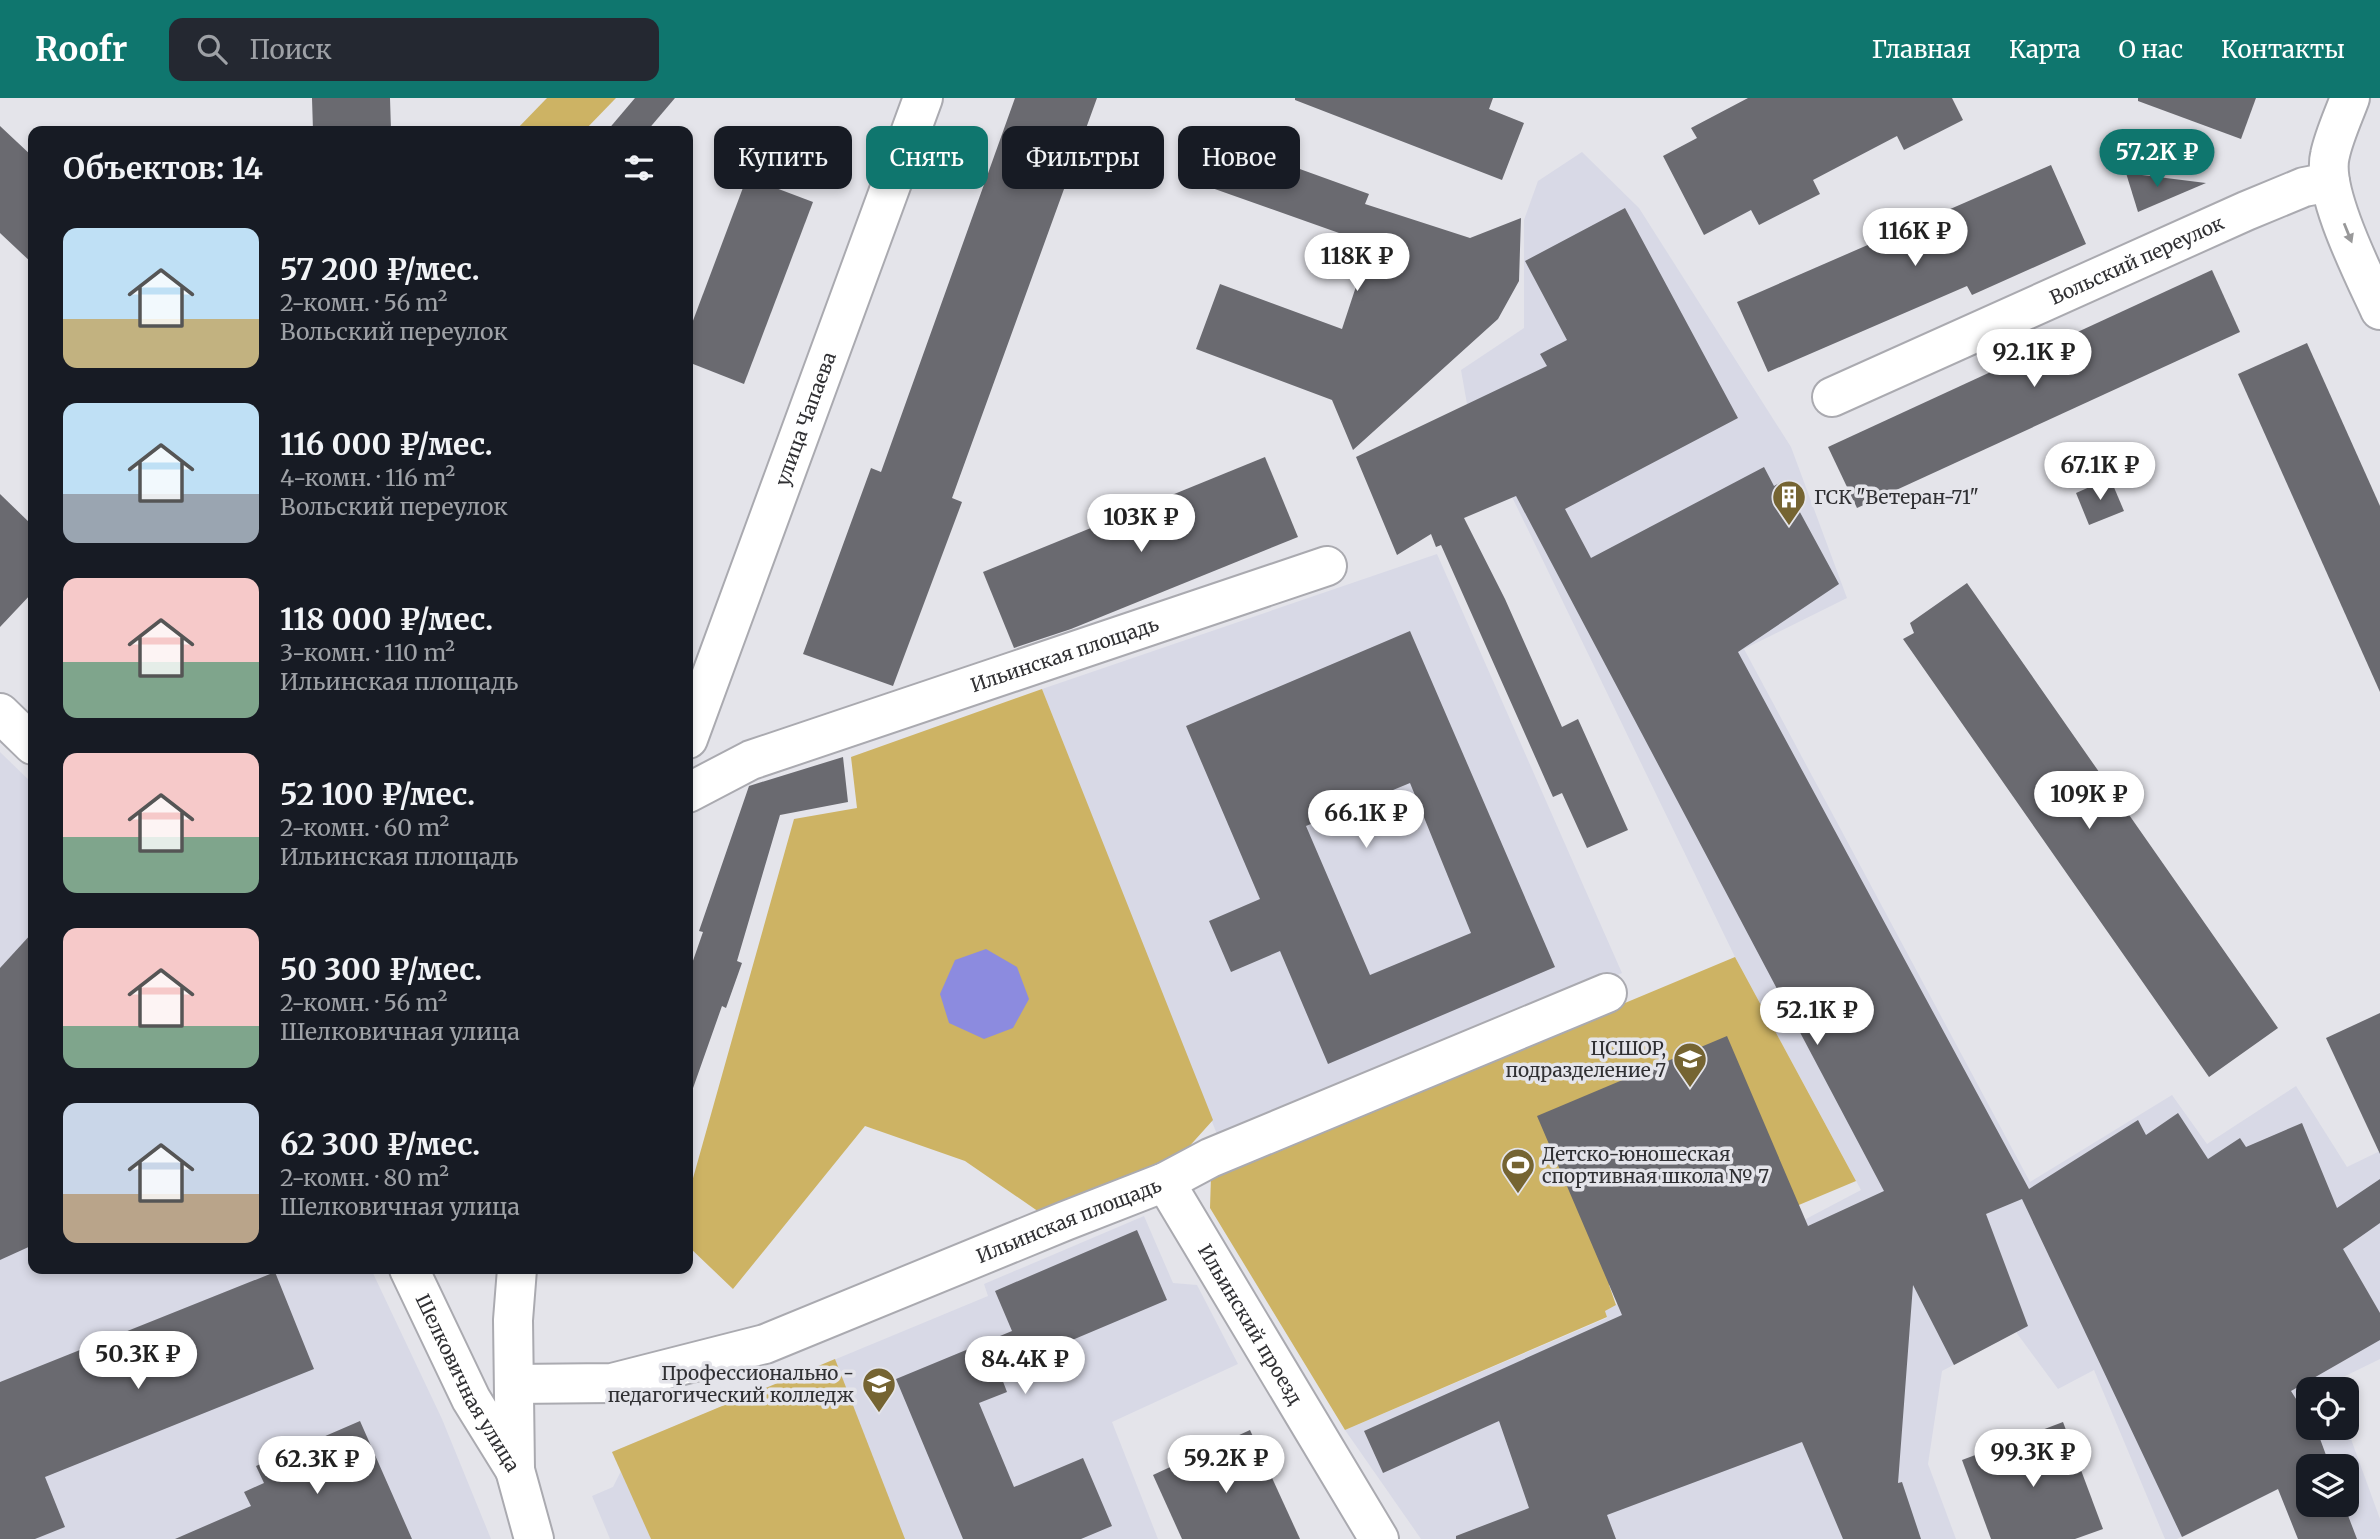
<!DOCTYPE html>
<html lang="ru">
<meta charset="utf-8">
<style>
:root{--surface:#171b24;--page:#242831;--text:#f1f3f6;--muted:#9ea1a6;--accent:#0f766e}
body{margin:0;font-family:Merriweather,serif;background:var(--page);color:var(--text);height:100vh;display:flex;flex-direction:column;font-size:26px;white-space:nowrap}
*{box-sizing:border-box;margin:0}
p{font-size:23px;color:var(--muted)}
.icon{flex:none;width:38px;height:38px;fill:none;stroke:currentColor;stroke-width:2;stroke-linecap:round;stroke-linejoin:round}
.map{position:relative;flex:1;overflow:hidden}
.side{position:absolute;left:28px;top:28px;width:665px;height:1148px;display:flex;flex-direction:column;background:var(--surface);border-radius:14px;box-shadow:0 4px 10px #0003}
.side>*{flex:none}
.hud{position:absolute;left:714px;top:28px;width:665px;height:63px;display:flex;gap:14px}
.buttons{position:absolute;left:2296px;top:1279px;display:grid;gap:14px}
.buttons a{display:grid;place-items:center;width:63px;height:63px;border-radius:14px;background:var(--surface);box-shadow:0 4px 10px #0003;font-size:35px}
.price{position:absolute;translate:-50% -60px;padding:0 16px;border-radius:24px;background:#fff;color:#222;font-size:23px;line-height:46px;filter:drop-shadow(0 2px 4px #0008)}
.price::after{content:'';position:absolute;left:50%;top:42px;width:21px;height:16px;margin-left:-10px;background:inherit;clip-path:polygon(0 0,100% 0,50% 100%)}
.price.active{background:var(--accent);color:#fff}
ul{padding:0;list-style:none}
li{display:flex;align-items:center;gap:21px;height:175px;padding:0 35px}
li span{display:grid;place-items:center;flex:none;width:196px;height:140px;border-radius:14px;color:#555}
li>.icon{margin-inline-start:auto}
span .icon{width:84px;height:84px;fill:#fffc;stroke-width:1}
li b{font-size:30px}
h2{display:flex;justify-content:space-between;align-items:center;height:84px;padding:0 35px;font-size:30px}
.tag{padding:0 24px;border-radius:14px;background:var(--surface);box-shadow:0 4px 10px #0003;font-size:24px;line-height:63px}
.tag.active{background:var(--accent);color:#fff}
header{display:flex;align-items:center;gap:42px;box-sizing:border-box;height:98px;padding:0 35px;background:var(--accent);color:#fff}
header strong{font-size:33px}
nav{display:flex;gap:38px;margin-inline-start:auto;font-size:24px}
.search{width:490px;height:63px;background:var(--page);display:flex;align-items:center;gap:18px;box-sizing:border-box;padding:0 24px;border-radius:14px;color:var(--muted);font-size:26px}
.map>svg:first-child{display:block}
.built{fill:#d8d9e6;fill-rule:evenodd}
.green{fill:#cdb364}
.water{fill:#8c8bdf}
.building{fill:#6a6a70;fill-rule:evenodd}
.lines{fill:none;stroke-linecap:round;stroke-linejoin:round}
.street-casing{stroke:#aaaab0;stroke-width:42}
.secondary-casing{stroke:#aaaab0;stroke-width:42}
.street{stroke:#fff;stroke-width:38}
.secondary{stroke:#fff;stroke-width:38}
.oneway{fill:#989899}
.labels{text-anchor:middle;dominant-baseline:central;stroke-width:7;stroke-linejoin:round;paint-order:stroke}
.street-label{font-size:19px;fill:#303033;stroke:#e4e4ea}
.poi-label{font-size:19px;fill:#303033;stroke:#e4e4ea;text-anchor:start}
</style>
<header>
<strong>Roofr</strong>
<div class="search"><svg class="icon" aria-label="search" viewBox="0 0 24 24"><circle cx="10" cy="10" r="6"/><path d="M15 15l6 6"/></svg>Поиск</div>
<nav><a>Главная</a><a>Карта</a><a>О нас</a><a>Контакты</a></nav>
</header>
<div class="map">
<svg width="2380" height="1441" viewBox="0 0 2380 1441">
<rect width="100%" height="100%" fill="#e4e4ea"/>
<g class="built">
<path d="M1582 54 1639 110 1791 349 1847 500 1744 551 2030 1084 2172 997 2207 1046 2296 988 2347 1069 2380 1053V1261L2331 1285 2333 1291 2308 1292V1330H2347L2380 1421V1441H2298L2278 1391 2177 1441H2165L2094 1272 2058 1291 2016 1234 1942 1273 1928 1366 1956 1441H1421L1345 1332 1607 1220 1605 1213 1616 1207 1804 1122 1861 1092 1735 859 1467 306 1461 272 1524 230V122L1538 83ZM2308 1368H2347V1407H2308Z"/>
<path d="M1437 456 1622 875 1220 1044 1042 591Z"/>
<path d="M0 654 33 686V1171H371L442 1321 491 1441H0Z"/>
<path d="M1144 1118 1173 1185 1197 1187 1238 1266 1112 1324 1158 1441H610L592 1398 613 1389 621 1373 612 1354 988 1198 984 1186Z"/>
</g>
<g class="green">
<path d="M547 0H616L584 33H515Z"/>
<path d="M1042 591 1213 1022 1177 1062 1042 1116 965 1063 865 1028 733 1191 688 1148V1098L794 721 857 710 851 659Z"/>
<path d="M1735 859 1856 1083 1609 1187 1616 1207 1605 1213 1607 1219 1345 1332 1210 1110 1211 1078Z"/>
<path d="M835 1261 905 1441H651L612 1354Z"/>
</g>
<path class="water" d="M986 851 1017 869 1029 901 1013 930 984 941 949 925 940 896 955 862Z"/>
<g class="building">
<path d="M312 0H390L391 33H313Z"/>
<path d="M635 0H675L647 33H607Z"/>
<path d="M1015 0H1097L952 400 962 404 893 588 803 556 871 370 881 374Z"/>
<path d="M1295 0H1493L1489 11 1524 25 1502 82 1295 2Z"/>
<path d="M1748 0H1952L1963 22 1904 52 1897 38 1813 82 1820 96 1759 127 1751 112 1704 137 1663 58 1697 40 1691 30Z"/>
<path d="M2138 0H2256L2241 41 2138 3Z"/>
<path d="M0 28 33 59V166L0 135Z"/>
<path d="M1194 33 1369 96 1365 106 1470 140 1521 120 1519 183 1498 221 1353 352 1332 302 1196 251 1220 186 1342 231 1370 146 1178 78Z"/>
<path d="M2051 67 2086 146 1972 197 1967 188 1768 274 1737 204Z"/>
<path d="M2126 75 2206 85 2138 114Z"/>
<path d="M747 79 813 104 744 286 688 264V236Z"/>
<path d="M1625 110 1738 320 1565 411 1591 460 1764 369 1774 388 1783 383 1839 486 1738 554 2029 1091 2138 1022 2146 1037 2178 1015 2208 1061 2240 1040 2246 1049 2302 1025 2337 1110 2380 1081V1125L2343 1151 2380 1215V1242L2291 1293 2308 1320V1330H2314L2319 1338 2330 1368H2308V1407H2344L2357 1441H2298L2278 1391 2182 1439 2022 1101 1986 1116 2028 1228 1954 1267 1913 1187 1898 1385 1902 1384 1921 1441H1843L1802 1344 1607 1417 1616 1441H1456V1438L1529 1410 1499 1323 1383 1375 1364 1333 1622 1217 1537 1018 1727 938 1808 1128 1884 1093 1516 398 1464 420 1505 501 1562 629 1578 621 1628 732 1587 750 1562 695 1553 699 1441 447 1436 449 1431 436 1397 457 1356 359 1547 268 1540 256 1567 242 1525 163Z"/>
<path d="M2212 172 2240 234 1857 410 1828 349Z"/>
<path d="M2307 245 2380 408V594L2238 276Z"/>
<path d="M1265 359 1298 439 1071 531 1014 550 983 474Z"/>
<path d="M2110 380 2124 413 2089 427 2076 395Z"/>
<path d="M0 396 33 428V494L0 529Z"/>
<path d="M1967 485 2278 930 2209 979 1903 541 1914 535 1910 525Z"/>
<path d="M1410 533 1555 869 1328 966 1280 853 1231 874 1209 823 1260 801 1186 628ZM1410 685 1471 835 1370 877 1306 728Z"/>
<path d="M843 659 848 704 780 717 737 863 742 865 726 910 722 908 692 993 688 992V877L703 834 699 833 749 688Z"/>
<path d="M33 834V1147L0 1162V870Z"/>
<path d="M2380 915V1056L2326 940Z"/>
<path d="M1137 1132 1167 1202 999 1273 1007 1294 979 1305 1014 1389 1083 1360 1112 1428 1081 1441H963L896 1281 1012 1233 995 1193Z"/>
<path d="M275 1174 314 1271 45 1379 65 1429 35 1441H0V1284Z"/>
<path d="M360 1323 412 1441H175L251 1408 244 1394 264 1385 256 1368Z"/>
<path d="M2063 1324 2103 1431 2075 1441H1991L1962 1362Z"/>
<path d="M1250 1332 1300 1441H1182L1153 1377Z"/>
</g>
<g class="lines">
<g class="street-casing">
<g id="street">
<path d="M2350 0C2343 19 2334 38 2330 57 2321 93 2364 177 2380 212"/>
<path id="s1" d="M1832 299 2246 113 2304 89 2330 84"/>
<path d="M0 615 33 647"/>
<path id="s2" d="M688 695 751 662 1327 468"/>
<path id="s3" d="M1165 1084 1379 1441"/>
<path id="s4" d="M409 1171 471 1301 515 1372"/>
<path id="s5" d="M514 1286 612 1285 765 1246 1065 1123 1165 1084 1210 1060 1607 895"/>
</g>
</g>
<g class="secondary-casing">
<g id="secondary">
<path id="s6" d="M688 641 923 0"/>
<path d="M517 1171 513 1222 515 1372 534 1441"/>
</g>
</g>
<use href="#street" class="street"/>
<use href="#secondary" class="secondary"/>
</g>
<defs><path id="oneway-solid" d="M-6-.8H1V-3.2L6.5 0L1 3.2V.8H-6Z" transform="scale(1.75)"/></defs>
<use class="oneway" href="#oneway-solid" transform="translate(2348 135) rotate(68)"/>
<defs>
<g id="building-pin" transform="scale(1.75)"><path d="M0 17L-7.5 6A9.5 9.5 0 1 1 7.5 6Z" fill="#756432" stroke="#e4e4ea"/><path d="M-4-6H4V6H1V3H-1V6H-4ZM-2.5-4.3h1.7v1.8h-1.7ZM.8-4.3h1.7v1.8H.8ZM-2.5-1h1.7V.8h-1.7ZM.8-1h1.7V.8H.8Z" fill="#fff"/></g>
<g id="school-pin" transform="scale(1.75)"><path d="M0 17L-7.5 6A9.5 9.5 0 1 1 7.5 6Z" fill="#756432" stroke="#e4e4ea"/><path d="M0-5L7-2L0 1L-7-2ZM-4 1L0 2.5L4 1V4Q0 6-4 4Z" fill="#fff"/></g>
<g id="stadium-pin" transform="scale(1.75)"><path d="M0 17L-7.5 6A9.5 9.5 0 1 1 7.5 6Z" fill="#756432" stroke="#e4e4ea"/><path d="M0-5a6.5 5 0 1 0 0 10a6.5 5 0 1 0 0-10ZM-3.5-1.8h7v3.6h-7Z" fill="#fff"/></g>
<g id="university-pin" transform="scale(1.75)"><path d="M0 17L-7.5 6A9.5 9.5 0 1 1 7.5 6Z" fill="#756432" stroke="#e4e4ea"/><path d="M0-5L7-2L0 1L-7-2ZM-4 1L0 2.5L4 1V4Q0 6-4 4Z" fill="#fff"/></g>
</defs>
<g fill-rule="evenodd">
<use href="#building-pin" x="1789" y="399"/>
<use href="#school-pin" x="1690" y="961"/>
<use href="#stadium-pin" x="1518" y="1067"/>
<use href="#university-pin" x="879" y="1286"/>
</g>
<g class="labels">
<g class="street-label">
<text stroke="none"><textPath href="#s1" startOffset="334">Вольский переулок</textPath></text>
<text stroke="none"><textPath href="#s6" startOffset="341">улица Чапаева</textPath></text>
<text stroke="none"><textPath href="#s2" startOffset="402">Ильинская площадь</textPath></text>
<text stroke="none"><textPath href="#s5" startOffset="584">Ильинская площадь</textPath></text>
<text stroke="none"><textPath href="#s3" startOffset="166">Ильинский проезд</textPath></text>
<text stroke="none"><textPath href="#s4" startOffset="128">Шелковичная улица</textPath></text>
</g>
<g class="poi-label">
<text x="1814" y="399">ГСК "Ветеран-71"</text>
<text x="1666" y="950" text-anchor="end">ЦСШОР,<tspan x="1666" dy="22">подразделение 7</tspan></text>
<text x="1542" y="1056">Детско-юношеская<tspan x="1542" dy="22">спортивная школа № 7</tspan></text>
<text x="854" y="1275" text-anchor="end">Профессионально -<tspan x="854" dy="22">педагогический колледж</tspan></text>
</g>
</g>
</svg>
<div class="buttons">
<a><svg class="icon" aria-label="locate" viewBox="0 0 24 24"><circle cx="12" cy="12" r="6"/><path d="M12 2v4M12 18v4M2 12h4M18 12h4"/></svg></a>
<a><svg class="icon" aria-label="layers" viewBox="0 0 24 24"><path d="M12 4l9 5-9 5-9-5zM3 14l9 5 9-5"/></svg></a>
</div>
<b class="price active" style="left:2157px;top:91px">57.2K ₽</b>
<b class="price" style="left:1915px;top:170px">116K ₽</b>
<b class="price" style="left:1357px;top:195px">118K ₽</b>
<b class="price" style="left:2034px;top:291px">92.1K ₽</b>
<b class="price" style="left:2100px;top:404px">67.1K ₽</b>
<b class="price" style="left:1141px;top:456px">103K ₽</b>
<b class="price" style="left:2089px;top:733px">109K ₽</b>
<b class="price" style="left:1366px;top:752px">66.1K ₽</b>
<b class="price" style="left:1817px;top:949px">52.1K ₽</b>
<b class="price" style="left:138px;top:1293px">50.3K ₽</b>
<b class="price" style="left:1025px;top:1298px">84.4K ₽</b>
<b class="price" style="left:2033px;top:1391px">99.3K ₽</b>
<b class="price" style="left:1226px;top:1397px">59.2K ₽</b>
<b class="price" style="left:317px;top:1398px">62.3K ₽</b>
<div class="hud">
<a class="tag">Купить</a>
<a class="tag active">Снять</a>
<a class="tag">Фильтры</a>
<a class="tag">Новое</a>
</div>
<section class="side">
<h2>Объектов: 14<svg class="icon" aria-label="filters" viewBox="0 0 24 24"><path d="M4 7h16M4 17h16"/><circle cx="9" cy="7" r="2"/><circle cx="15" cy="17" r="2"/></svg></h2>
<ul>
<li><span style="background:linear-gradient(#bfe0f5 65%,#c2b280 0)"><svg class="icon" aria-label="home" viewBox="0 0 24 24"><path d="M3 11l9-7 9 7M6 9v11h12V9"/></svg></span><div><b>57 200 ₽/мес.</b><p>2-комн. · 56 m²</p><p>Вольский переулок</p></div></li>
<li><span style="background:linear-gradient(#bfe0f5 65%,#9aa5b1 0)"><svg class="icon" aria-label="home" viewBox="0 0 24 24"><path d="M3 11l9-7 9 7M6 9v11h12V9"/></svg></span><div><b>116 000 ₽/мес.</b><p>4-комн. · 116 m²</p><p>Вольский переулок</p></div></li>
<li><span style="background:linear-gradient(#f6c9c9 60%,#7fa58c 0)"><svg class="icon" aria-label="home" viewBox="0 0 24 24"><path d="M3 11l9-7 9 7M6 9v11h12V9"/></svg></span><div><b>118 000 ₽/мес.</b><p>3-комн. · 110 m²</p><p>Ильинская площадь</p></div></li>
<li><span style="background:linear-gradient(#f6c9c9 60%,#7fa58c 0)"><svg class="icon" aria-label="home" viewBox="0 0 24 24"><path d="M3 11l9-7 9 7M6 9v11h12V9"/></svg></span><div><b>52 100 ₽/мес.</b><p>2-комн. · 60 m²</p><p>Ильинская площадь</p></div></li>
<li><span style="background:linear-gradient(#f6c9c9 70%,#7fa58c 0)"><svg class="icon" aria-label="home" viewBox="0 0 24 24"><path d="M3 11l9-7 9 7M6 9v11h12V9"/></svg></span><div><b>50 300 ₽/мес.</b><p>2-комн. · 56 m²</p><p>Шелковичная улица</p></div></li>
<li><span style="background:linear-gradient(#c9d6e8 65%,#b9a48a 0)"><svg class="icon" aria-label="home" viewBox="0 0 24 24"><path d="M3 11l9-7 9 7M6 9v11h12V9"/></svg></span><div><b>62 300 ₽/мес.</b><p>2-комн. · 80 m²</p><p>Шелковичная улица</p></div></li>
</ul>
</section>
</div>
